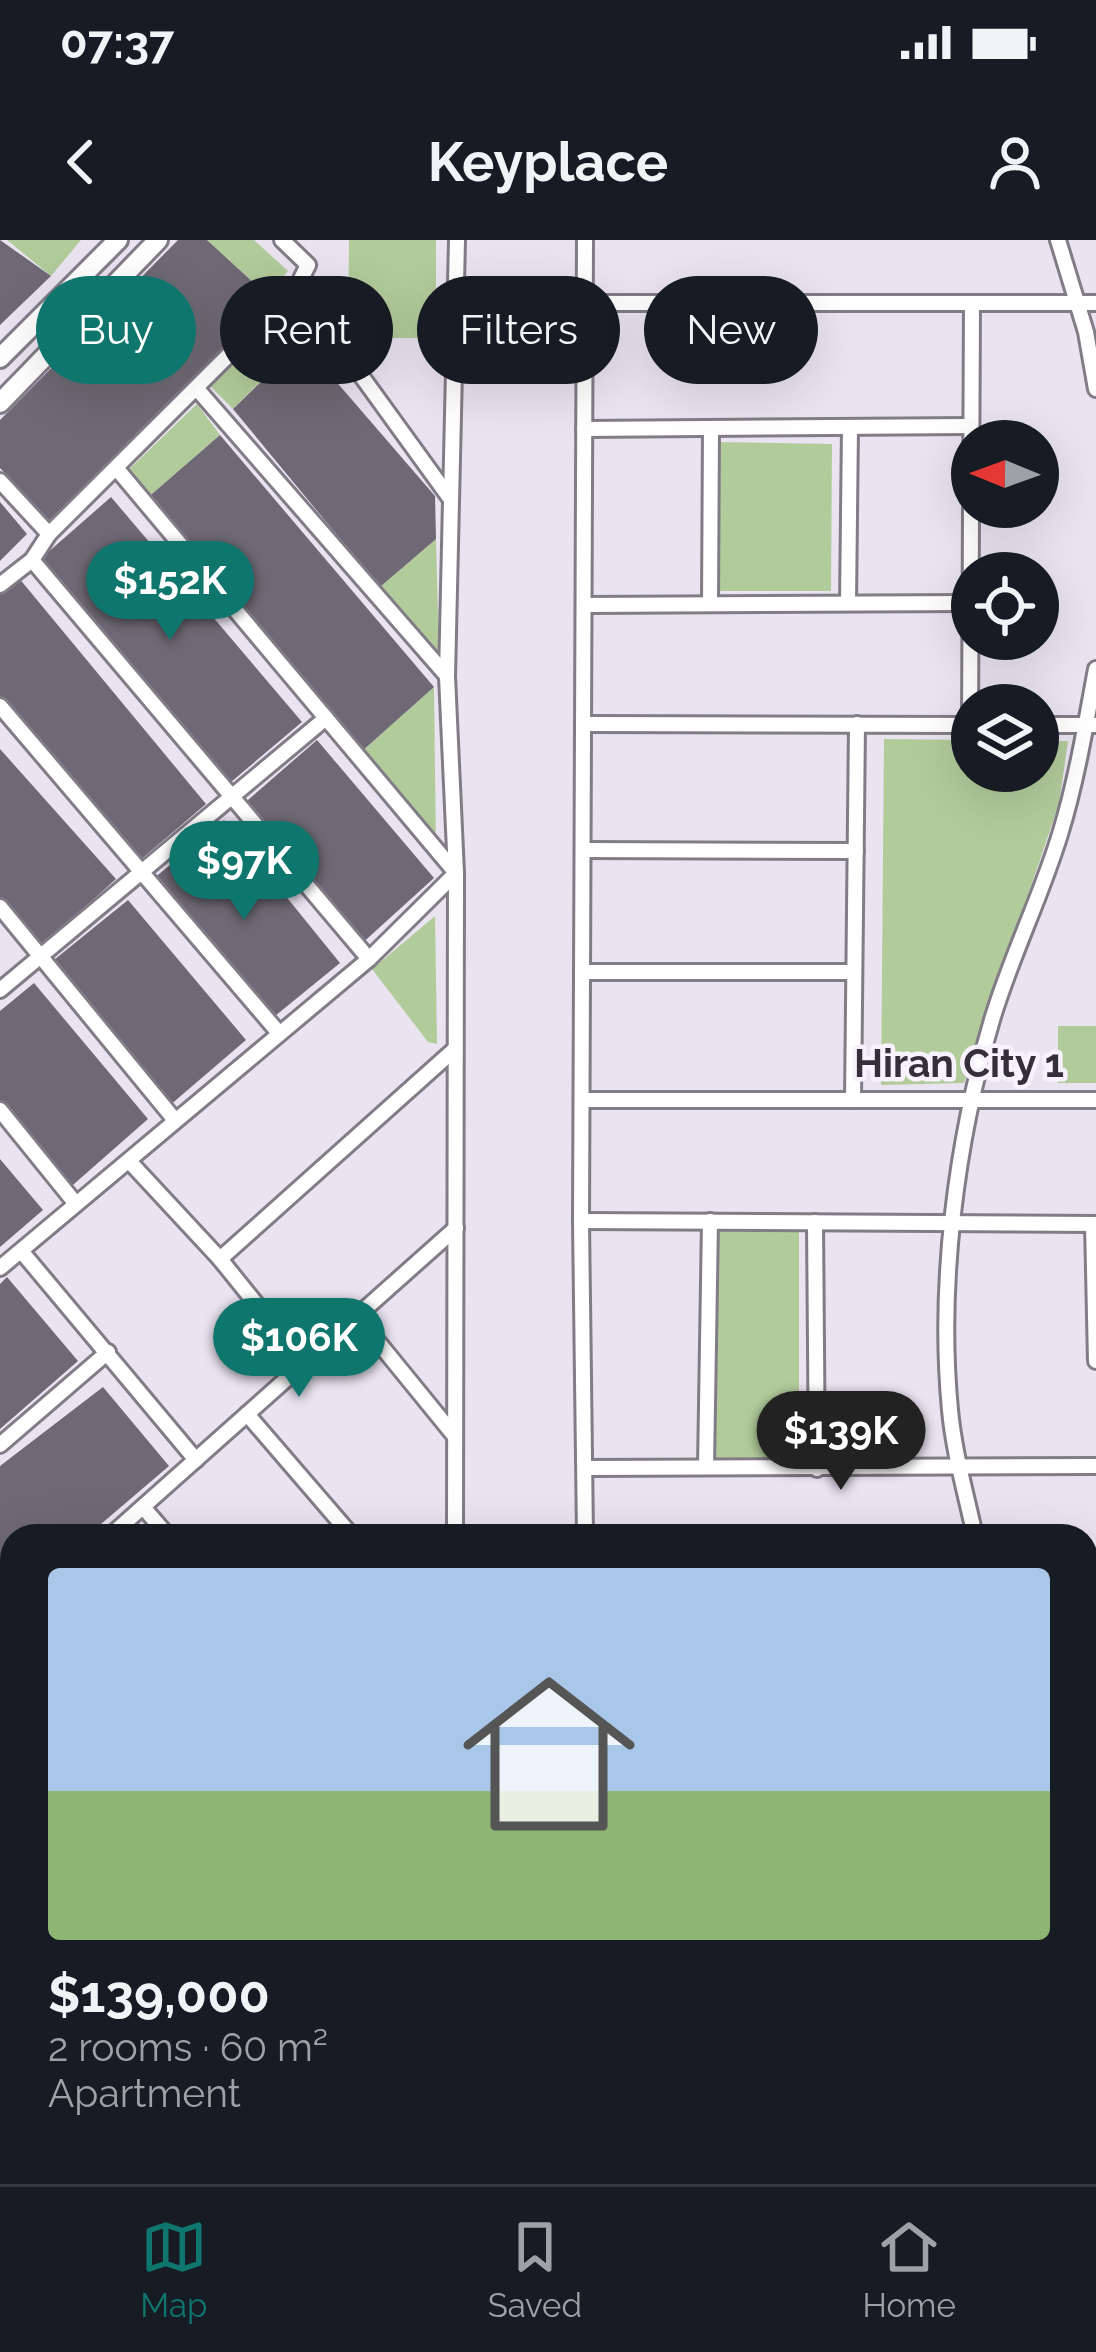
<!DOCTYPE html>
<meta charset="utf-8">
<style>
:root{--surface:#171b24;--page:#242831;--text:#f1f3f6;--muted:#9ea1a6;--line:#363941;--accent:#0f766e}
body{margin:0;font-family:Raleway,sans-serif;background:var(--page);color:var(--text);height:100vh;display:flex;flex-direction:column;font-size:45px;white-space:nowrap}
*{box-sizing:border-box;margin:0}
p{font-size:39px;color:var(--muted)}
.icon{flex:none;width:66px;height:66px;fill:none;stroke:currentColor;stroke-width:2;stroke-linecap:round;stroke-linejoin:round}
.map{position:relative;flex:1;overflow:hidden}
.panel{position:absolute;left:0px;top:1284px;width:1098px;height:660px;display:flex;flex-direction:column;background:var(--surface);border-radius:36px 36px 0 0;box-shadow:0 12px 48px #0002}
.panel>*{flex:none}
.guide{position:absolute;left:36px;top:36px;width:1026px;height:108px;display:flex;gap:24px}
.needle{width:78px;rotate:271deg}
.buttons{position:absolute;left:951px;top:180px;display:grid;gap:24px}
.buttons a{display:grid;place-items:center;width:108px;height:108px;border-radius:50%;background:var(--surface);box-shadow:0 12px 48px #0002;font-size:60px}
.price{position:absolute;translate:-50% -102px;padding:0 27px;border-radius:42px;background:var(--accent);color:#fff;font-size:39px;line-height:78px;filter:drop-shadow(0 3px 6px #0008)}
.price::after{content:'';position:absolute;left:50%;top:72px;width:36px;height:27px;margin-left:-18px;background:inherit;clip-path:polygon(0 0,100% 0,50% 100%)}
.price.on{background:#222;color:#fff}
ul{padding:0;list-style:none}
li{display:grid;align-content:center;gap:24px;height:636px;padding:0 48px}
li span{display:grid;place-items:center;height:372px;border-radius:12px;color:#555}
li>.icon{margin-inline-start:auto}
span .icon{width:216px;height:216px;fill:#fffc;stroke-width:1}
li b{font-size:51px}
.chip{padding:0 42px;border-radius:54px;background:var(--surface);box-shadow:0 12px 48px #0002;font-size:42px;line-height:108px}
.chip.on{background:var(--accent);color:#fff}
.status{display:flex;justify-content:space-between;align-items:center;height:84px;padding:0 60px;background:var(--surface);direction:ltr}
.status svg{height:33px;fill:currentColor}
header{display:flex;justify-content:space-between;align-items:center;height:156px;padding:0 48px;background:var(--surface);font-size:54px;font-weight:700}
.tabs{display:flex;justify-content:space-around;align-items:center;height:168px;border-top:3px solid var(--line);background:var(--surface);font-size:33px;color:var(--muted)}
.tabs a{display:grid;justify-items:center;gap:6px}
.tabs .on{color:var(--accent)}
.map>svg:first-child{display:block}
.green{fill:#b2cb9b}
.building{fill:#6e6974}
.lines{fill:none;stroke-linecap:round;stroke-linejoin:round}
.minor-casing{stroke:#827c87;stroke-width:20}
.tertiary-casing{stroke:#827c87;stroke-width:24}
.secondary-casing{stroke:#827c87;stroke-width:27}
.minor{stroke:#fff;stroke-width:14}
.tertiary{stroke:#fff;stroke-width:18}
.secondary{stroke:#fff;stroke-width:21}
.labels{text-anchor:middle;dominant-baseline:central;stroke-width:9;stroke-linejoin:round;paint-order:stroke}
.neighbourhood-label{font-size:39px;font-weight:bold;fill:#342f38;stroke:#f8f1fe}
</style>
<div class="status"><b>07:37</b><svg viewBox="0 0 49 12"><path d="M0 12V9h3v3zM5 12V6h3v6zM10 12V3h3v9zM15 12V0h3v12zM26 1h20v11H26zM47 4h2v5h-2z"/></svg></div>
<header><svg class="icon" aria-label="back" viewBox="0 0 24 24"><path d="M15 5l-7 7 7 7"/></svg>Keyplace<svg class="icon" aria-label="person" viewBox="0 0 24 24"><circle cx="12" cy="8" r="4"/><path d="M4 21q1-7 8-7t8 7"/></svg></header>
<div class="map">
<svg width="1096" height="1944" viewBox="0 0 1096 1944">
<rect width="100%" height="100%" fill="#eae4f1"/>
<g class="green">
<path d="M7 0H81L51 36Z"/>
<path d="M207 0H254L288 31 268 56Z"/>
<path d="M349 0H436V98H348Z"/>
<path d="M283 74 305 97 233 169 210 146Z"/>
<path d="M197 164 220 195 145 260 123 235Z"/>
<path d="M718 202 832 204 831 351H718Z"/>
<path d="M436 299 439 411 436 413 380 347Z"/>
<path d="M434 447 436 610 361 512Z"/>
<path d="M884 499 972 500V531H1038V501H1068L1059 564 964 843 881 845Z"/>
<path d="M435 676 437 804 428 802 372 729Z"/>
<rect x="1058" y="786" width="38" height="57"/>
<path d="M710 981H799V1228L706 1227Z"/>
<path d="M0 1782 12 1797V1848H0Z"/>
</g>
<g class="building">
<path d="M0 0 51 36 0 85Z"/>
<path d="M178 0H207L268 56 224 107 50 281 0 228V180Z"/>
<path d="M302 102 435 256 436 299 380 347 233 169Z"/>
<path d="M220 195 434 447 361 512 145 260Z"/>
<path d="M111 257 302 482 224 548 38 321Z"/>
<path d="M0 262 27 294 0 321Z"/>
<path d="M18 337 206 564 132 627 0 475V352Z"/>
<path d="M317 500 434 638 358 707 241 566Z"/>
<path d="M0 509 116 639 38 709 0 660Z"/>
<path d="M224 580 340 723 264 785 147 644Z"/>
<path d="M128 660 246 800 169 866 49 724Z"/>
<path d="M34 743 148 879 66 951 0 872V771Z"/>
<path d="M0 919 43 970 0 1007Z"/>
<path d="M7 1037 78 1121 0 1189V1044Z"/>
<path d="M103 1147 169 1226 87 1296H12V1357L0 1367V1226Z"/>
<path d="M12 1391V1485L0 1471V1401Z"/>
<path d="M0 1577 12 1591V1750L0 1733Z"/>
</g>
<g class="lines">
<g class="minor-casing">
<g id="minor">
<path d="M585 0 581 981 585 1296"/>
<path d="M1058 0 1086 92 1096 149"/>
<path d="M297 47 449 257"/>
<path d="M585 63H1096"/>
<path d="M198 150 447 436"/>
<path d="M584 189 971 186"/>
<path d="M0 241 49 294"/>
<path d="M32 320 369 719"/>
<path d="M0 345 32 320 49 294 297 47 308 25 282 0"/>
<path d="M848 363 850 187"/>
<path d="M710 364 711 188"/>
<path d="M584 365 970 363"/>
<path d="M0 466 278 792"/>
<path d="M583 484 972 485"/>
<path d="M970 485 972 63"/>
<path d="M1038 485H1096"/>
<path d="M583 610 856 611"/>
<path d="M0 667 174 879"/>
<path d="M582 732H854"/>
<path d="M0 750 326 478"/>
<path d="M582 860H1096"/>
<path d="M853 860 857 484"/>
<path d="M0 870 76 964"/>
<path d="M129 921 220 1019 303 1122"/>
<path d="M581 981 1096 984"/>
<path d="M815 982 817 1229"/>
<path d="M1093 984 1096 1121"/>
<path d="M22 1012 196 1220"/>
<path d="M220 1019 455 809"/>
<path d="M0 1028 369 719 456 633 117 229"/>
<path d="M356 1075 453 1194"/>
<path d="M247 1174 352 1296"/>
<path d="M0 1205 108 1112"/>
<path d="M706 1227 710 981"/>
<path d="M585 1228 1096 1226"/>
<path d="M143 1267 168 1296"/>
<path d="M110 1296 456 988"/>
<path d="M455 1296 456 633 447 436 457 0"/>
<path d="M975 1296C966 1254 954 1213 950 1170 938 1044 956 902 992 780 1011 716 1042 655 1061 591 1077 538 1086 483 1096 429"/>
<path d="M1086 1353H1096"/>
<path d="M0 1389 12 1380"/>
<path d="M0 1469 12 1483"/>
<path d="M1086 1475H1096"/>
<path d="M0 1542 12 1556"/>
<path d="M1086 1552H1096"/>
<path d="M1086 1673H1096"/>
<path d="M230 1932V1944"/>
<path d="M991 1932V1944"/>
</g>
</g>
<g class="tertiary-casing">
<g id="tertiary">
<path d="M0 118 118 0"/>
<path d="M0 163 158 0"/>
<path d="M0 1747 12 1762"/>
</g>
</g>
<g class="secondary-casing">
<g id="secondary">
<path d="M1086 1835H1096"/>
<path d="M0 1867H12"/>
<path d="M1086 1895 1096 1894"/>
<path d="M0 1922H12"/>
</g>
</g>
<use href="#minor" class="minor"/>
<use href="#tertiary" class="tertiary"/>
<use href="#secondary" class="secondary"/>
</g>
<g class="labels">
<g class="neighbourhood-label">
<text x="959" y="823">Hiran City 1</text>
</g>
</g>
</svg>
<div class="buttons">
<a><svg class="needle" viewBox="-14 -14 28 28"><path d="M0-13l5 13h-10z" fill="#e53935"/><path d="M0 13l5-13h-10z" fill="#9ea1a6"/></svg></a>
<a><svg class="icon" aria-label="locate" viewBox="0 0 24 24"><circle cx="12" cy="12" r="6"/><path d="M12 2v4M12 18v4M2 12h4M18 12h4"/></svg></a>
<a><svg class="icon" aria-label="layers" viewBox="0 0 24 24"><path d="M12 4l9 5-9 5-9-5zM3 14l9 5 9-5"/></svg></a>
</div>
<b class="price" style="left:170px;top:403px">$152K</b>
<b class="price" style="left:244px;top:683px">$97K</b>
<b class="price" style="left:299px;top:1160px">$106K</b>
<b class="price on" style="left:841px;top:1253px">$139K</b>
<div class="guide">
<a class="chip on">Buy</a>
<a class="chip">Rent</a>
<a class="chip">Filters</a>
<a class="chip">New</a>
</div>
<section class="panel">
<ul>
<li><span style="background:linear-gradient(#a9c7e8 60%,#8fb573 0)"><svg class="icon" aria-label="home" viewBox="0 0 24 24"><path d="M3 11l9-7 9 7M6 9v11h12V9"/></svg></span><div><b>$139,000</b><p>2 rooms · 60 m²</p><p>Apartment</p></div></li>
</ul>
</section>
</div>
<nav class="tabs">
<a class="on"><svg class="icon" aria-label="map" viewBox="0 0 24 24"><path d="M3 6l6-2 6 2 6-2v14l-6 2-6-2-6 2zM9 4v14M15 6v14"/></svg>Map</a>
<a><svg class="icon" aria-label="saved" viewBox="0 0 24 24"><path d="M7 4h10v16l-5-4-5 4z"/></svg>Saved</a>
<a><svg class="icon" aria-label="home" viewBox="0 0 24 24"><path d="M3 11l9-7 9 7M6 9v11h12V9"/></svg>Home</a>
</nav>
